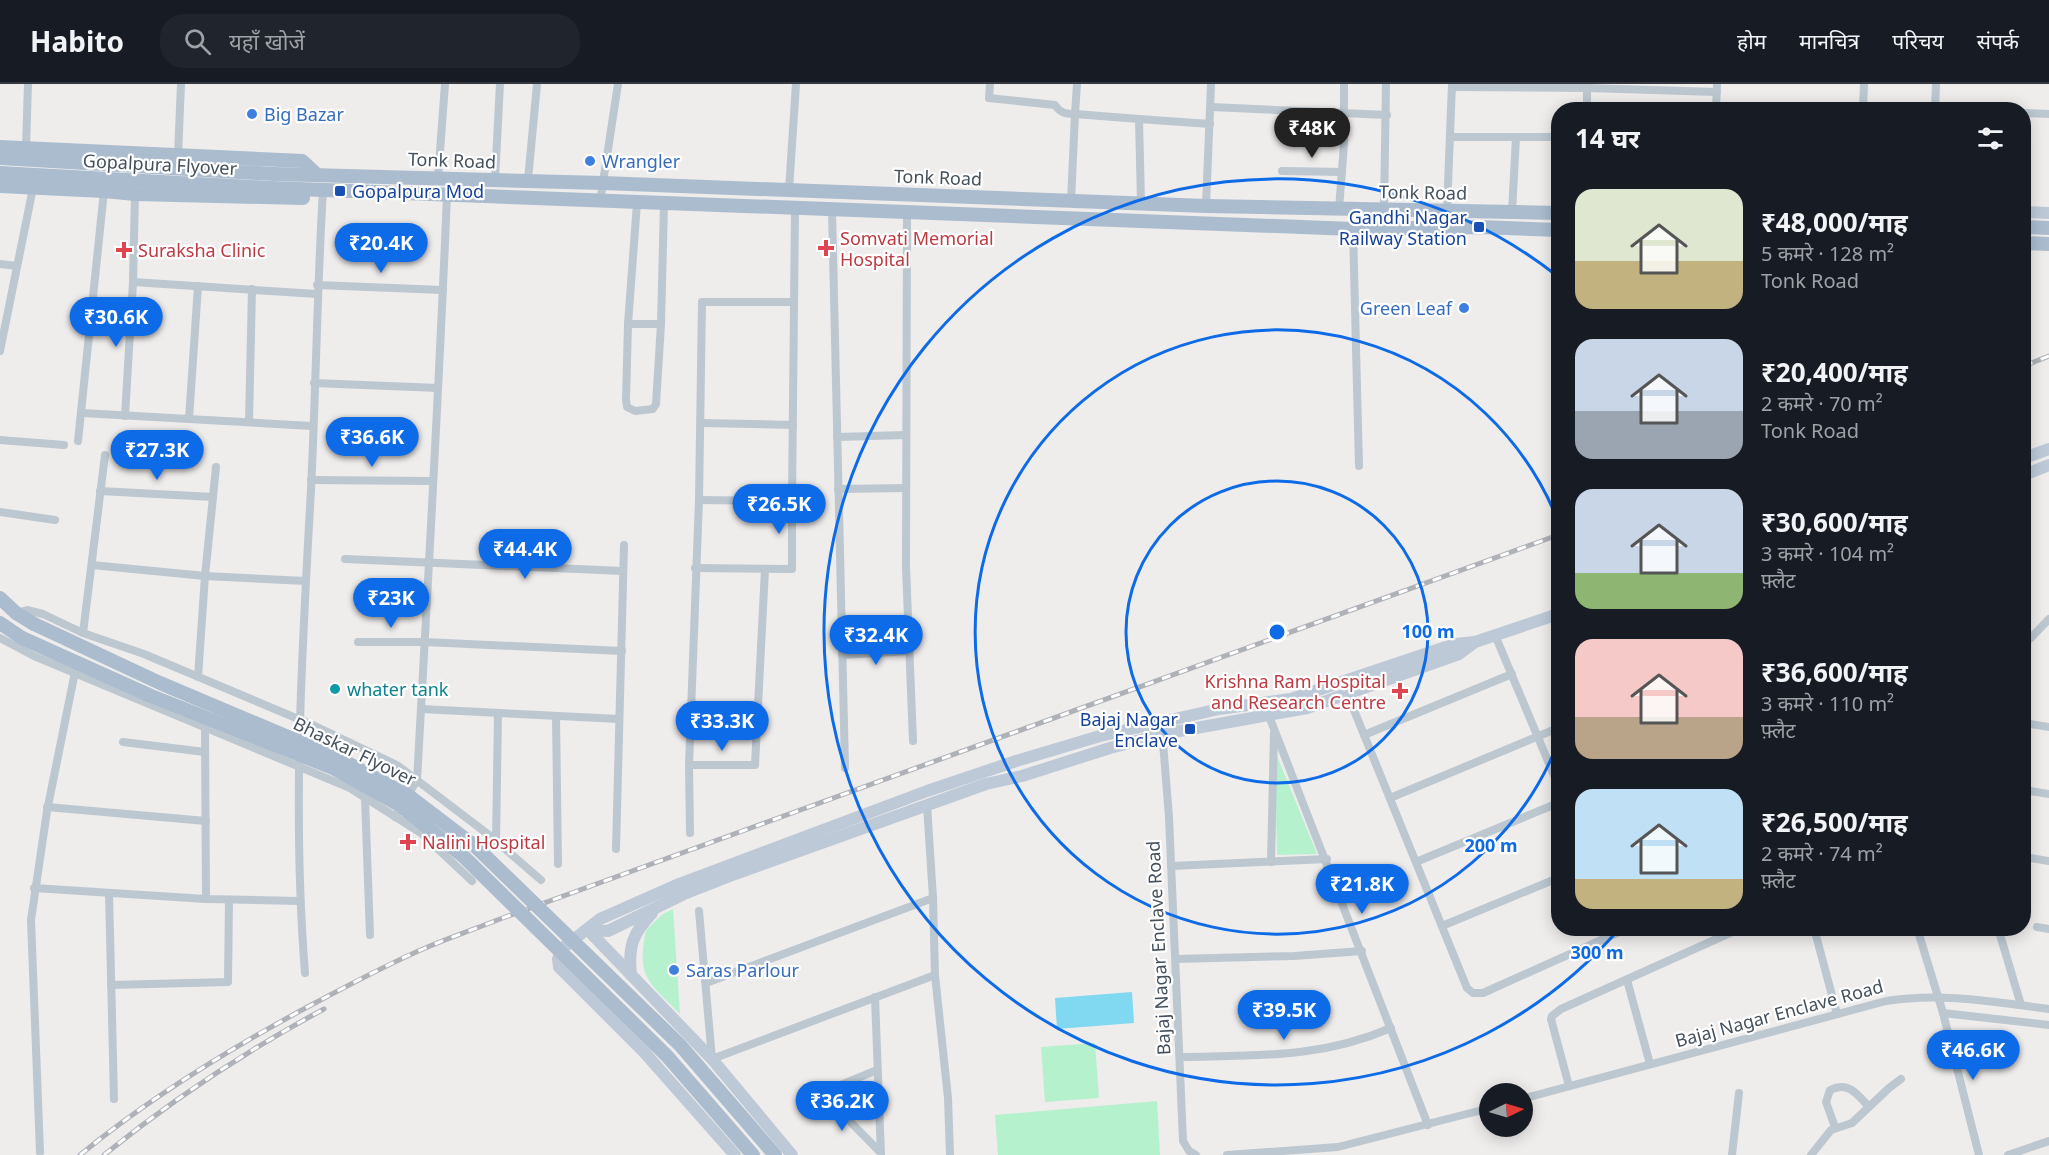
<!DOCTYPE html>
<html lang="hi">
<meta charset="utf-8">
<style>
:root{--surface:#171b24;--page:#20242c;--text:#f1f3f6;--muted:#9ea1a6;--line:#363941;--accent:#0d6be8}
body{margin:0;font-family:"Noto Sans","Noto Sans Devanagari",sans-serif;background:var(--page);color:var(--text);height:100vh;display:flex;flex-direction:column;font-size:22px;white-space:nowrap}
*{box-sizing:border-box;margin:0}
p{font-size:20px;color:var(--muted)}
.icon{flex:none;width:33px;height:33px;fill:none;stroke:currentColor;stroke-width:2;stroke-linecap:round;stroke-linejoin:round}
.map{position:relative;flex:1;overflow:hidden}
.panel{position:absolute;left:1551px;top:18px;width:480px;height:834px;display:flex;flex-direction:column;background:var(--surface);border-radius:24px;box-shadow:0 3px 15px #0003}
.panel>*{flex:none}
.needle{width:39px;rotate:85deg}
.controls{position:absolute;left:1479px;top:999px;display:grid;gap:12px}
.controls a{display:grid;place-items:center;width:54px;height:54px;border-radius:50%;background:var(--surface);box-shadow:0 3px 15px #0003;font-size:30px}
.price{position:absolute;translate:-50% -51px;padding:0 14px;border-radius:21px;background:var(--accent);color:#fff;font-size:20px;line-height:39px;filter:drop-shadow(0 2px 3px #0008)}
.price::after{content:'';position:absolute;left:50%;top:36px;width:18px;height:14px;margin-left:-9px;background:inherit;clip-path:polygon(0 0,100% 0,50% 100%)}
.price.active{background:#222;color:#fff}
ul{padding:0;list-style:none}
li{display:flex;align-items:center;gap:18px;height:150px;padding:0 24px}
li span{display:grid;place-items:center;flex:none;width:168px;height:120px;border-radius:18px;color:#555}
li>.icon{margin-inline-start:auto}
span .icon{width:72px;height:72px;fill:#fffc;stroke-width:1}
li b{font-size:26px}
h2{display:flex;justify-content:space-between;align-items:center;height:72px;padding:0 24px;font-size:26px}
header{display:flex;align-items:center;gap:36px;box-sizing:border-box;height:84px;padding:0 30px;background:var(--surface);border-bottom:2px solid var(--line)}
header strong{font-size:28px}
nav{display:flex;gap:33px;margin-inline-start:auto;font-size:21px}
.search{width:420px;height:54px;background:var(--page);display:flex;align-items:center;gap:15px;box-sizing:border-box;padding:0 21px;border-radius:24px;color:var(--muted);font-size:22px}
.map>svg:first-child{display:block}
.green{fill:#b6f1ce}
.water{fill:#80d8f1}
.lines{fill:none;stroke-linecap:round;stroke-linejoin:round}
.street{stroke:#bcc7d0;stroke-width:8}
.secondary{stroke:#bdc9d7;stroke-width:12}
.primary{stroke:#aabcce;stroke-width:14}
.rail-casing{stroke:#aeb1b7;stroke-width:5}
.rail{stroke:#fff;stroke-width:3;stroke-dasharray:9;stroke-linecap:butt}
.primary-bridge{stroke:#aabcce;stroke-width:14}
.ring{fill:none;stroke:#0d6be8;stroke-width:3}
.shop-dot{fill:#3f7fe0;stroke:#fff;stroke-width:2}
.transit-dot{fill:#1a4fb4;stroke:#fff;stroke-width:2}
.health-dot{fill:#e0444e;stroke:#fff;stroke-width:2}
.culture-dot{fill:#0f9aa8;stroke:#fff;stroke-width:2}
.labels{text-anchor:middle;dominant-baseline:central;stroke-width:4.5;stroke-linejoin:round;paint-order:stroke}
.shop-label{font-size:18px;fill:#366cbe;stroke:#fff;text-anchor:start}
.street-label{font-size:18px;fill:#44505b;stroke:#fff}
.transit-label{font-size:18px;fill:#164399;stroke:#fff;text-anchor:end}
.health-label{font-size:18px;fill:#be3a42;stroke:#fff;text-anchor:start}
.culture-label{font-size:18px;fill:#0d838f;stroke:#fff;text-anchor:start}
.centre{fill:#0d6be8;stroke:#fff;stroke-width:3}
.ring-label{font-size:18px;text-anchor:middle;font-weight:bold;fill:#0d6be8;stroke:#fff;stroke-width:4.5;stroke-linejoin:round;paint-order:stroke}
</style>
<header>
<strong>Habito</strong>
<div class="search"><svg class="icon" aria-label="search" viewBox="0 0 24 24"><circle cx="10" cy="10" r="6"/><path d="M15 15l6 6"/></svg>यहाँ खोजें</div>
<nav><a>होम</a><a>मानचित्र</a><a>परिचय</a><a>संपर्क</a></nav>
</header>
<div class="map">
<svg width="2049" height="1071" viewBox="0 0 2049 1071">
<rect width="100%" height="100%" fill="#efecec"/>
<g class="green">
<path d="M1275 667 1317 770 1277 771Z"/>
<path d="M673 825 680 930C649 898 636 894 646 846L663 830Z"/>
<path d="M1095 959 1099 1014 1045 1018 1041 963Z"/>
<path d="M1157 1017 1160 1071H998L995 1031Z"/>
</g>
<path class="water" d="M1132 908 1134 939 1057 945 1055 914Z"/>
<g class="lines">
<g class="street">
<path d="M990 0 989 14 1055 21C1060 29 1066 30 1075 30L1077 0"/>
<path d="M1452 3 1587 4 1717 8"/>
<path d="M1211 23 1387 31"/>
<path d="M1716 23 1906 26"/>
<path d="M1863 25 1864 0"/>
<path d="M1587 26V0"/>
<path d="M1716 26 1717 0"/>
<path d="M1935 26 1936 0"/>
<path d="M2024 29 2049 30"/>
<path d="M1139 35 1210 40"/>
<path d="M1450 53H1558"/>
<path d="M26 64 28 0"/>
<path d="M178 71 181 0"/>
<path d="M1282 87 1342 88"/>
<path d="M438 94 445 0"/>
<path d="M495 95 500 0"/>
<path d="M528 96 537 0"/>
<path d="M789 106 796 0"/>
<path d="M1071 117 1075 30 1139 35 1141 119"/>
<path d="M600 118 618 0"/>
<path d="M637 119 628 240 626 316 627 323 635 327 653 325 656 320 661 240 664 120"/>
<path d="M1206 122 1211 0"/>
<path d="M1339 125 1344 60V0"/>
<path d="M1384 125 1386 0"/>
<path d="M832 126 845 684"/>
<path d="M1447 126 1452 0"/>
<path d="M1512 128 1516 53"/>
<path d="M907 129 906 483 913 657"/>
<path d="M1353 145 1359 382"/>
<path d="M0 180 17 182"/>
<path d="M133 198 317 210"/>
<path d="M317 201 443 206"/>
<path d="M628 240H661"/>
<path d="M0 267 33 104"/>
<path d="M314 299 438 304"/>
<path d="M82 329 312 342"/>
<path d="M125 332 133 198 135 110"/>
<path d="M189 335 198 202"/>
<path d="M249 338 252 205"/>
<path d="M701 339 793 341"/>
<path d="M837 353 906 351"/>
<path d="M0 356 64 361"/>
<path d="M78 357 104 107"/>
<path d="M311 396 432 397"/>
<path d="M838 405 906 404"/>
<path d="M100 407 213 413"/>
<path d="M699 416 792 417 795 125"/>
<path d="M0 428 55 436"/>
<path d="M345 475 623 487"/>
<path d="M92 481 205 492 306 497"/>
<path d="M695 484 792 485V417"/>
<path d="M16 529 27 526 43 530 83 549 144 570 315 642 397 681 489 751 541 796"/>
<path d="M83 549 105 371"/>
<path d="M1495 551 1558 701"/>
<path d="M0 554 34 572 350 704 421 749 472 797"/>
<path d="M358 558H425L622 567"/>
<path d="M2024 561 2049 535"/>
<path d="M842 571 909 567"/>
<path d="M198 593 205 492 216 383"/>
<path d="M1347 609 1467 904 1473 909H1483L1628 844"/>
<path d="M421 625 619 635"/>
<path d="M556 632 558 780"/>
<path d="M1269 632 1428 1041"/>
<path d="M2024 639 2049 643"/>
<path d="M205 644 206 815"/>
<path d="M1162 646 1169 733 1183 1057 1189 1067 1196 1071"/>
<path d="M1364 651 1512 590"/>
<path d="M123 658 205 668"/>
<path d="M689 681H755L765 485"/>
<path d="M2024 706 2049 710"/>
<path d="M365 714 370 851"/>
<path d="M1390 714 1558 644"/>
<path d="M927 721 933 814 935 891 948 1014 950 1071"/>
<path d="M47 723 206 737"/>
<path d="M395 733 417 696C428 501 439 306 447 111"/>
<path d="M690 749 689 681 699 416 702 218H794"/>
<path d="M496 758 498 629"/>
<path d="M616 765 624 461"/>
<path d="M2024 773 2049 777"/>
<path d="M1271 778 1274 649"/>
<path d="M1416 778 1558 719"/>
<path d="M1171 782 1327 775"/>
<path d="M34 804 206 815 299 817"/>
<path d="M109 809 114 1015"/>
<path d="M699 827 712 975 935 891"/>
<path d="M1442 842 1558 794"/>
<path d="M2037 843 2049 845"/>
<path d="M1814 844 1837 930"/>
<path d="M1917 844 1943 929 1979 1071"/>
<path d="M1998 844 2021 921"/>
<path d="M1176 875 1294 872 1362 867"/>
<path d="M305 889C292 726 302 567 311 405 316 305 317 206 323 106"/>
<path d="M1627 896 1650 980"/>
<path d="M706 899 933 814"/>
<path d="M111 901 228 898 229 816"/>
<path d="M875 913 881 1071"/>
<path d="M1943 929 2049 941"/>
<path d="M1180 973C1256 971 1319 975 1391 944"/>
<path d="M1569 1002 1551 935 1552 932 1561 925 1741 844"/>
<path d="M821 1008 881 1069"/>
<path d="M809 1014 877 986"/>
<path d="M1522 1015 1886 917C1941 908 1995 918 2049 925"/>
<path d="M1835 1043 1826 1018 1830 1006C1849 997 1857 1010 1869 1023"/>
<path d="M40 1068 31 836 47 727 75 588"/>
<path d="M1227 1071 1338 1063 1490 1024"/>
<path d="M1732 1071 1739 1009"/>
<path d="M1811 1071 1831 1046 1852 1039 1889 1004 1901 995"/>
<path d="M2008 1071 2049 1057"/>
</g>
<g class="secondary">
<path d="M2024 128 2049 129"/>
<path d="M2024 374 2049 365"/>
<path d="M2024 391 2049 381"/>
<path d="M588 846 608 847 684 810 735 790 986 700 1022 692 1110 664 1163 650 1307 624 1459 570 1475 558 1558 530"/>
<path d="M588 846 712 975 792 1071"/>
<path d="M631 891C628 863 632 850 652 829"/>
<path d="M735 1071 644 968 559 883 558 875 564 863 600 835 679 800 927 707 1016 677 1100 652 1219 625 1291 615 1455 560 1475 558"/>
</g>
<g class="primary">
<path d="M0 63 302 77 316 90"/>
<path d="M274 90 603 99 1206 122 1558 129"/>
<path d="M0 102 104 107 135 110 303 114"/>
<path d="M271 104 1353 145 1479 143 1558 146"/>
<path d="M2024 143 2049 144"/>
<path d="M2024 159 2049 160"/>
<path d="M0 514 16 529 34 540"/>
<path d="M0 539 22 554"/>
</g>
<g class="rail-casing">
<g id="rail">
<path d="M2024 282 2049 272"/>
<path d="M80 1071C152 1012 231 964 313 920 349 901 386 881 423 865 448 854 475 845 500 835L1558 451"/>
<path d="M104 1071C173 1015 246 967 324 925"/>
</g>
</g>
<use href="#rail" class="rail"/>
<g class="primary-bridge">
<path d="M0 74 274 90"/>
<path d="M0 89 271 104"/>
<path d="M34 540 160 599 340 675 409 712 476 763 680 961 775 1071"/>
<path d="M22 554 151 612 333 684 401 722 463 772 667 972 753 1071"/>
</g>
</g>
<g class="ring">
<circle cx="1277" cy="548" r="151"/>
<path d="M1558 659A302 302 0 1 1 1558 437"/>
<path d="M1619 845A453 453 0 1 1 1556 191"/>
</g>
<g class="shop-dot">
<circle cx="252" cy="30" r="6"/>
<circle cx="590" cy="77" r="6"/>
<circle cx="1464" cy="224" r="6"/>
<circle cx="674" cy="886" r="6"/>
</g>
<g class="transit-dot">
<rect x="334" y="101" width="12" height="12" rx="3"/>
<rect x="1473" y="137" width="12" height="12" rx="3"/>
<rect x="1184" y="639" width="12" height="12" rx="3"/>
</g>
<g class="health-dot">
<path d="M823 155h6v6h6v6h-6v6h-6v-6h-6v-6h6z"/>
<path d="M121 157h6v6h6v6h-6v6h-6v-6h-6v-6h6z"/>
<path d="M1397 598h6v6h6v6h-6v6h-6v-6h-6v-6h6z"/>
<path d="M405 749h6v6h6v6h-6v6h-6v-6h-6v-6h6z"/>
</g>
<circle class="culture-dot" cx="335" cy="605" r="6"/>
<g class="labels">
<g class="shop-label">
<text x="264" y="30">Big Bazar</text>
<text x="602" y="77">Wrangler</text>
<text x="1452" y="224" text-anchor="end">Green Leaf</text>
<text x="686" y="886">Saras Parlour</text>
</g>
<g class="street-label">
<text transform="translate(452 76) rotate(2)">Tonk Road</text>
<text transform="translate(160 80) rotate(3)">Gopalpura Flyover</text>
<text transform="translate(938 93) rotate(2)">Tonk Road</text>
<text transform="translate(1423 108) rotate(1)">Tonk Road</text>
<text transform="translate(355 667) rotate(26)">Bhaskar Flyover</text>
<text transform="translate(1158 864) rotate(-93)">Bajaj Nagar Enclave Road</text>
<text transform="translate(1779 929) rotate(-15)">Bajaj Nagar Enclave Road</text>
</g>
<g class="transit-label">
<text x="352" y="107" text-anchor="start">Gopalpura Mod</text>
<text x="1467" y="133">Gandhi Nagar<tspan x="1467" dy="21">Railway Station</tspan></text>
<text x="1178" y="635">Bajaj Nagar<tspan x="1178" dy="21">Enclave</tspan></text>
</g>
<g class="health-label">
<text x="840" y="154">Somvati Memorial<tspan x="840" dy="21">Hospital</tspan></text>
<text x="138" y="166">Suraksha Clinic</text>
<text x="1386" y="597" text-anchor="end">Krishna Ram Hospital<tspan x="1386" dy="21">and Research Centre</tspan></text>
<text x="422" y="758">Nalini Hospital</text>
</g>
<g class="culture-label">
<text x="347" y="605">whater tank</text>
</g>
</g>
<circle cx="1277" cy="548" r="9" class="centre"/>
<g class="ring-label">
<text x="1428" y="554">100 m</text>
<text x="1491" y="768">200 m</text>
<text x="1597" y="875">300 m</text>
</g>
</svg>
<div class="controls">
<a><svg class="needle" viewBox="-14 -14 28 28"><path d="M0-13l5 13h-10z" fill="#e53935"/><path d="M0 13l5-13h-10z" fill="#9ea1a6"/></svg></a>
</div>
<b class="price active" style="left:1312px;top:75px">₹48K</b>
<b class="price" style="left:381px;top:190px">₹20.4K</b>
<b class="price" style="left:116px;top:264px">₹30.6K</b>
<b class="price" style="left:372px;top:384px">₹36.6K</b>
<b class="price" style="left:157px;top:397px">₹27.3K</b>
<b class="price" style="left:779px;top:451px">₹26.5K</b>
<b class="price" style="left:525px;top:496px">₹44.4K</b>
<b class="price" style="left:391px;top:545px">₹23K</b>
<b class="price" style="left:876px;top:582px">₹32.4K</b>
<b class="price" style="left:722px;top:668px">₹33.3K</b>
<b class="price" style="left:1362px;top:831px">₹21.8K</b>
<b class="price" style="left:1284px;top:957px">₹39.5K</b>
<b class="price" style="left:1973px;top:997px">₹46.6K</b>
<b class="price" style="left:842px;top:1048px">₹36.2K</b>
<section class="panel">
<h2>14 घर<svg class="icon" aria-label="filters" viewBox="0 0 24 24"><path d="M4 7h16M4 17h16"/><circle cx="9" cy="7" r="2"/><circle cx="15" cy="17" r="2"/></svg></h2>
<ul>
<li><span style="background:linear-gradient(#dfe7d0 60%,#c2b280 0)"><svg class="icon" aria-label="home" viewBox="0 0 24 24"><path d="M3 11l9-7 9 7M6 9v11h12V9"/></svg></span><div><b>₹48,000/माह</b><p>5 कमरे · 128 m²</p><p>Tonk Road</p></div></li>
<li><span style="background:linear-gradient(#c9d6e8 60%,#9aa5b1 0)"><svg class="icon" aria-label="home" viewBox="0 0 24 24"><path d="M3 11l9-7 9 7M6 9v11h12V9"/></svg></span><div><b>₹20,400/माह</b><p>2 कमरे · 70 m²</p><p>Tonk Road</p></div></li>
<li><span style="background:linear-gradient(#c9d6e8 70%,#8fb573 0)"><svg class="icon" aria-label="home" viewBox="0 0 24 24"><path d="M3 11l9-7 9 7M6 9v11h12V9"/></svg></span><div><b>₹30,600/माह</b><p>3 कमरे · 104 m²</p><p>फ़्लैट</p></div></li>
<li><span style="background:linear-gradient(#f6c9c9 65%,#b9a48a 0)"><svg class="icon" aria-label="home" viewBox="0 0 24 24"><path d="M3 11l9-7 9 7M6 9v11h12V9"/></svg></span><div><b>₹36,600/माह</b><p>3 कमरे · 110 m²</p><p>फ़्लैट</p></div></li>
<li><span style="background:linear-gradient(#bfe0f5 75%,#c2b280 0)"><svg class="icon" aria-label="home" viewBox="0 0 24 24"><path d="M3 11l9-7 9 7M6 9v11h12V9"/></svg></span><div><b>₹26,500/माह</b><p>2 कमरे · 74 m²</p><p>फ़्लैट</p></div></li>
</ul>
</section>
</div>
